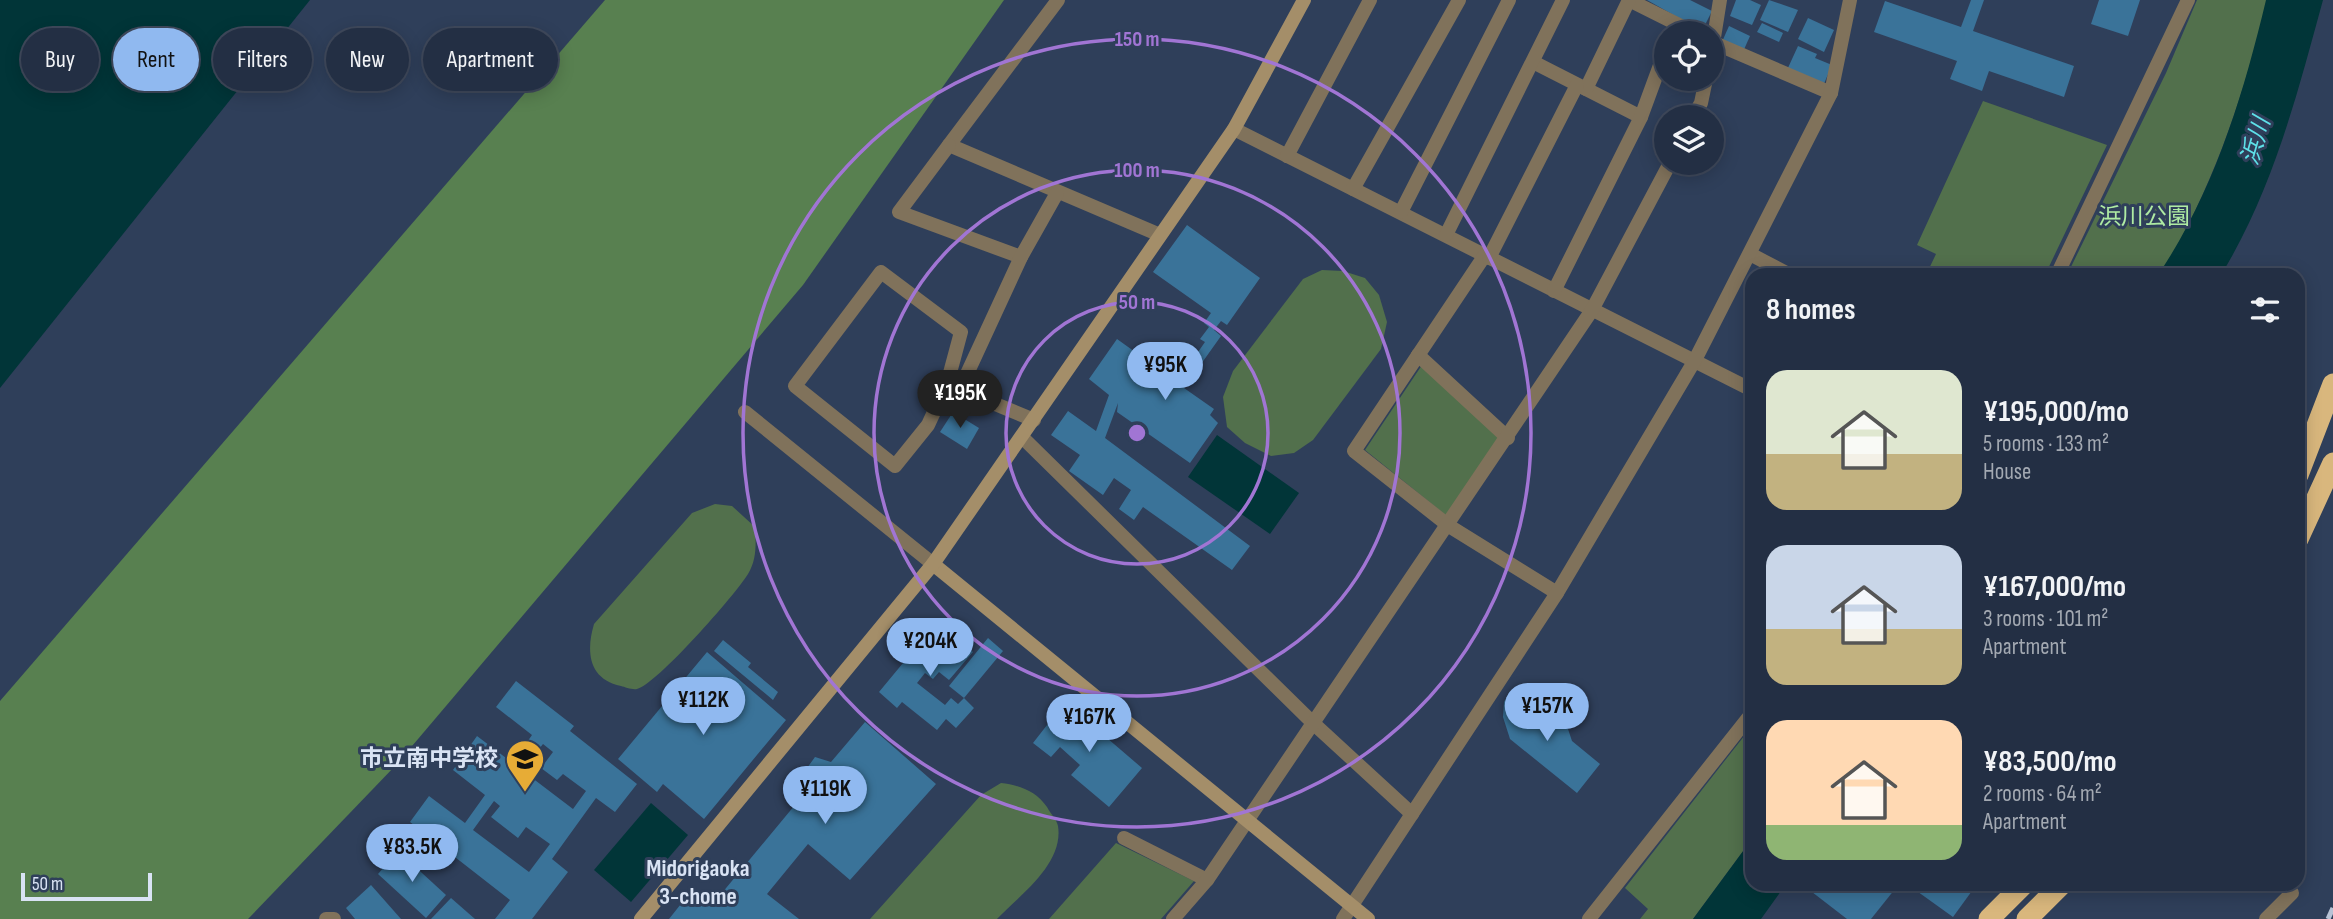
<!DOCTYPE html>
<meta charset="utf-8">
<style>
:root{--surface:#232f44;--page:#2b374b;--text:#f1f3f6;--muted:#a3a9b2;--line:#404a5d;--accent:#90b9f0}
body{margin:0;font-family:"Sofia Sans Condensed","Noto Sans JP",sans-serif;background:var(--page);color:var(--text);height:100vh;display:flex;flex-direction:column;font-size:26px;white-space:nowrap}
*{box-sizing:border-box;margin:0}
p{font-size:23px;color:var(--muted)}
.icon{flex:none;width:38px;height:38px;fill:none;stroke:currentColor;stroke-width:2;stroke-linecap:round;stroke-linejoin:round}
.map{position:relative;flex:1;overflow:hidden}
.details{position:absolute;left:1745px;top:268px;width:560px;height:623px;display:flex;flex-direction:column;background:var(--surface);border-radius:21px;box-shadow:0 4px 18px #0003,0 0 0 2px var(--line)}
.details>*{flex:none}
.top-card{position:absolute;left:21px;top:28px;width:665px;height:63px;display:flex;gap:14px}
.buttons{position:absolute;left:1654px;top:21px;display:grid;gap:14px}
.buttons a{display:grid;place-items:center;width:70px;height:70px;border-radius:50%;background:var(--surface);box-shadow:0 4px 18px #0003,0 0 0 2px var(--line);font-size:35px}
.scale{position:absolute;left:21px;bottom:18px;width:131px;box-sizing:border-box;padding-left:7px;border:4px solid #d9e3f4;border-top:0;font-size:19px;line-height:24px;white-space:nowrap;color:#d9e3f4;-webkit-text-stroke:5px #2f3f5a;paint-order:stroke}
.price{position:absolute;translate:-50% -60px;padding:0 16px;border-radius:24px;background:var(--accent);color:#111;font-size:23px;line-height:46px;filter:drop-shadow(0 2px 4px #0008)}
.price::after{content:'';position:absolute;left:50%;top:42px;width:21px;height:16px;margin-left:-10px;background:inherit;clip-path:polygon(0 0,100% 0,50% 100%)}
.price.current{background:#222;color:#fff}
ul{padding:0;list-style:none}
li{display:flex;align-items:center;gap:21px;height:175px;padding:0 21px}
li span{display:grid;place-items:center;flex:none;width:196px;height:140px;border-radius:21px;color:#555}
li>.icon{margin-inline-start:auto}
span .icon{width:84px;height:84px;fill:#fffc;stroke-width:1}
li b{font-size:30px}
h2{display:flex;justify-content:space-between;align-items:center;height:84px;padding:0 21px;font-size:30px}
.tag{padding:0 24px;border-radius:32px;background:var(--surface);box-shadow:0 4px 18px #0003,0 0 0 2px var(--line);font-size:24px;line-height:63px}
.tag.current{background:var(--accent);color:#111}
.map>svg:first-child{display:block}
.green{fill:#52704c}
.forest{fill:#588050}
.water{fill:#013538}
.building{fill:#3a7399;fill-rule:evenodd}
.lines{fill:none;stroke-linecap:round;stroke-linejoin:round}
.street{stroke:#80725b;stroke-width:14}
.secondary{stroke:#a48e69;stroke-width:14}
.highway{stroke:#d9b77d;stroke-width:21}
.rail{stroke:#b7c2d5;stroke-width:5;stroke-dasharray:12 12;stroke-linecap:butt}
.ring{fill:none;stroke:#a175d4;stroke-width:3.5}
.labels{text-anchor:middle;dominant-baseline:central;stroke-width:6;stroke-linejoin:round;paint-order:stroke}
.park-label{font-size:23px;fill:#afeba3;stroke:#2f3f5a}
.poi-label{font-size:23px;font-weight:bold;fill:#d9e3f4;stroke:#2f3f5a;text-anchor:end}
.water-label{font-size:24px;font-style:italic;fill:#5ee1e9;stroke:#2f3f5a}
.neighbourhood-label{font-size:24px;font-weight:bold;fill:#d9e3f4;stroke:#2f3f5a}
.centre{fill:#a175d4;stroke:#2f3f5a;stroke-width:3.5}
.ring-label{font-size:21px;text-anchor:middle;font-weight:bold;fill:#a175d4;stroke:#2f3f5a;stroke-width:6;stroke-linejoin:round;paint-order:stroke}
</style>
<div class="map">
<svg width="2333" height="919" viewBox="0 0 2333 919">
<rect width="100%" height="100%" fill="#2f3f5a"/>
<g class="green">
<path d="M2197 0H2268C2243 96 2213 190 2160 275H2067L2166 73Z"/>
<path d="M1983 101 2107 145 2045 275H1926L1936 254 1917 245Z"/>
<path d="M1322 270 1343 271 1365 278 1379 295 1387 322 1381 349 1313 440 1294 453 1271 456 1245 443 1227 427 1223 397 1233 371 1303 279Z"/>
<path d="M1422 365 1502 438 1448 517 1365 450Z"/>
<path d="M715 504 732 506 755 527C756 543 757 559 748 574 736 594 656 685 637 689 632 690 625 687 621 686 588 679 586 651 594 624L692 513Z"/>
<path d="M1752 726V839L1693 919H1640L1648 909 1625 888Z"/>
<path d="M1001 783C1019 785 1036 791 1047 807 1050 813 1057 820 1058 826 1064 864 1020 895 997 919H870L981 795Z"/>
<path d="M1116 843 1194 881 1161 919H1049Z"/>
</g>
<path class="forest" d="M605 0H1004L803 285 396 765 248 919H0V701Z"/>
<g class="water">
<path d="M0 0H310L0 388Z"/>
<path d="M2266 0H2323C2297 95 2273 190 2221 275H2158C2214 192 2243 96 2266 0Z"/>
<path d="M1217 435 1299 493 1270 534 1188 477Z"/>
<path d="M651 803 688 835 631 902 594 870Z"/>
<path d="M1752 839V884H1786L1761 919H1693Z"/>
</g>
<g class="building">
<path d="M1647 0H1690L1712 11 1702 31Z"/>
<path d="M1736 0H1750L1761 5 1752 25 1730 16Z"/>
<path d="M1769 0 1798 10 1788 32 1760 20Z"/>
<path d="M1971 0H1984L1973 31 2074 66 2064 97 1989 71 1982 91 1950 79 1957 61 1874 32 1885 1 1961 27Z"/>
<path d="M2099 0H2140L2128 36 2091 24Z"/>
<path d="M1808 18 1834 30 1824 52 1798 39Z"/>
<path d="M1762 23 1783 33 1779 42 1757 32Z"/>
<path d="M1729 26 1750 36 1742 54 1721 44Z"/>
<path d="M1798 46 1817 54 1815 58 1832 65 1823 86 1787 70Z"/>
<path d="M1187 225 1260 278 1227 325 1221 321 1214 330 1221 336 1184 388 1214 409 1210 415 1218 423 1190 463 1117 412 1118 403 1105 438 1250 546 1232 570 1143 507 1134 520 1119 509 1131 490 1114 478 1103 495 1069 471 1080 455 1051 435 1068 411 1096 431 1109 395 1089 379 1117 339 1177 382 1205 342 1200 339 1209 327 1204 323 1211 313 1153 272Z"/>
<path d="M953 412 979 428 967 449 940 432Z"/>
<path d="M937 622 973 652 949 680 939 672 933 679 925 673 917 683 945 705 951 698 958 704 964 698 974 708 956 728 946 719 937 730 902 702 897 708 879 692Z"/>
<path d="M988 638 1003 651 964 698 949 686Z"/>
<path d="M723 640 751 663 748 667 778 692 773 700 714 651Z"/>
<path d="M707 652 786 720 704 819 663 784 657 792 618 759Z"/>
<path d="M516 681 574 726 570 731 637 784 615 812 596 798 552 859 568 872 532 919H495L510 900 410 822 429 796 465 823 485 795 453 770 477 736 573 809 586 791 563 774 557 780 541 768 553 752 543 744 535 754 525 745 532 735 496 707ZM494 801 500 806 491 817 518 838 526 827 550 844 529 872 473 830Z"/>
<path d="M1510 691 1538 706 1536 719 1541 725 1554 723 1568 729 1572 741 1600 764 1577 793 1510 739 1503 717 1504 702Z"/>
<path d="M1065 702 1142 768 1109 807 1071 775 1080 765 1060 747 1051 757 1033 743Z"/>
<path d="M865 722 936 784 850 880 808 844 767 894 799 919H669L692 890 712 905 814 782 807 768 815 757 831 762Z"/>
<path d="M398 851 446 895 426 918 378 874Z"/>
<path d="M1818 884H1889L1895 889 1871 919H1847L1812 892Z"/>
<path d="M1907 884H1977L1953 917Z"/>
<path d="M371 885 401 919H355L346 908Z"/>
<path d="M451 898 475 919H431Z"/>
</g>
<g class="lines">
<g class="street">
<path d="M1058 0 949 145 1160 235"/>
<path d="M1629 0 1695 33"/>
<path d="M1712 42 1831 93"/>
<path d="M1712 50 1720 0"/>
<path d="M1533 62 1641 117"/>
<path d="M1586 89 1629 0"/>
<path d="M1693 117 1701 103 1706 79"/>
<path d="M1234 129 1752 390"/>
<path d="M949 145 899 212 1021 257"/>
<path d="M1287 156 1370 0"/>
<path d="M1353 189 1459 0"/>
<path d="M1401 212 1509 0"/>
<path d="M1446 235 1563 0"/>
<path d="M1750 254 1790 275"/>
<path d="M1485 255 1354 451 1449 526 1557 593"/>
<path d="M1489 258 1577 85"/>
<path d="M2057 275 2188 0"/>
<path d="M1554 291 1641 117 1666 49"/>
<path d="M1418 355 1508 438"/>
<path d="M947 384 961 332 881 272 795 386 895 466 928 425 947 384 1034 420"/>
<path d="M960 389 1021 257 1057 193"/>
<path d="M745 412 933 564"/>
<path d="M1022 437 1313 723 1412 814"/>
<path d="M1124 838 1207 880"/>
<path d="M326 919H334"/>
<path d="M1173 919 1207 880 1592 310 1670 163"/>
<path d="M1343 919 1557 593 1695 360 1831 93 1850 0"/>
<path d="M1589 919 1752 713"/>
<path d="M2266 919 2292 893"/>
</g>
<g class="secondary">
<path d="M933 564 1368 919"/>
<path d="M641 919 933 564 1234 129 1304 0"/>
</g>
<g class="highway">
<path d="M2298 475 2333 384"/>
<path d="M2298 539 2333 463"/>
<path d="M1989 919 2024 884"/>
<path d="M2027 919 2062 884"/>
</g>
<path class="rail" d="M2328 919 2333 908"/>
</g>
<g class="ring">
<circle cx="1137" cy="433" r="131"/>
<circle cx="1137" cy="433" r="263"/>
<circle cx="1137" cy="433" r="394"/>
</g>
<defs>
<g id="school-pin" transform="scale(2.0125)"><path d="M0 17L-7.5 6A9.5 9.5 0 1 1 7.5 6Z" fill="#e7ac36" stroke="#2f3f5a"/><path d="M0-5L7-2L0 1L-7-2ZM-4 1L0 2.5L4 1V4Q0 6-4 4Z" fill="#111"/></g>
</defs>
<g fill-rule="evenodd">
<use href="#school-pin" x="525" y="759"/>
</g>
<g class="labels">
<g class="park-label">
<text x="2144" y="217">浜川公園</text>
</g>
<g class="poi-label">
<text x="498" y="759">市立南中学校</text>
</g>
<g class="water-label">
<text transform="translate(2256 141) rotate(-74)">浜川</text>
</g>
<g class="neighbourhood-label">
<text x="698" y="868">Midorigaoka<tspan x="698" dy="28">3-chome</tspan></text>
</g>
</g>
<circle cx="1137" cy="433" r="10" class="centre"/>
<g class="ring-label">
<text x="1137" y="46">150 m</text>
<text x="1137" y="177">100 m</text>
<text x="1137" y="309">50 m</text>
</g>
</svg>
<div class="buttons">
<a><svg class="icon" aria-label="locate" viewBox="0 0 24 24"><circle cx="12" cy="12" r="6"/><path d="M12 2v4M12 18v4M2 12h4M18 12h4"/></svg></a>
<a><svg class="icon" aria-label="layers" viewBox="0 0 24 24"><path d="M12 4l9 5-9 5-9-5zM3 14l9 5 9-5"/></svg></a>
</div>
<div class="scale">50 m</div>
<b class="price" style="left:1165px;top:402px">¥95K</b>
<b class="price current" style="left:960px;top:430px">¥195K</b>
<b class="price" style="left:930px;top:678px">¥204K</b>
<b class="price" style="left:703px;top:737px">¥112K</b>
<b class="price" style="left:1547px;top:743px">¥157K</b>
<b class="price" style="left:1089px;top:754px">¥167K</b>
<b class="price" style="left:825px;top:826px">¥119K</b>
<b class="price" style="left:412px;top:884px">¥83.5K</b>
<div class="top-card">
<a class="tag">Buy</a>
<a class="tag current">Rent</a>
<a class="tag">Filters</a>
<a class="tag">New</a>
<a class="tag">Apartment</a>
</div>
<section class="details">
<h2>8 homes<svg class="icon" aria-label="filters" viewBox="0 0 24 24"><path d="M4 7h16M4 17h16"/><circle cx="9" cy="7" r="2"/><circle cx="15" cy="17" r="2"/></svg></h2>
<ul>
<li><span style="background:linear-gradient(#dfe7d0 60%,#c2b280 0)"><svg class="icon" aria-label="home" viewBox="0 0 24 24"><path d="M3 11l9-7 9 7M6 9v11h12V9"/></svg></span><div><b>¥195,000/mo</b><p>5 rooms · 133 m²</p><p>House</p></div></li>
<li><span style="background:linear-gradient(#c9d6e8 60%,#c2b280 0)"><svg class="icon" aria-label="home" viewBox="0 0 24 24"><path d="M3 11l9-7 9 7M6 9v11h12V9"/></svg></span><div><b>¥167,000/mo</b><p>3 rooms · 101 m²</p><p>Apartment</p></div></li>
<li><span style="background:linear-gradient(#ffd9b3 75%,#8fb573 0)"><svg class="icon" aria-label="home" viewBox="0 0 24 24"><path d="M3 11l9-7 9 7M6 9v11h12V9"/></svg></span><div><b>¥83,500/mo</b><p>2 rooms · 64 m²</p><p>Apartment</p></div></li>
</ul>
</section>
</div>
